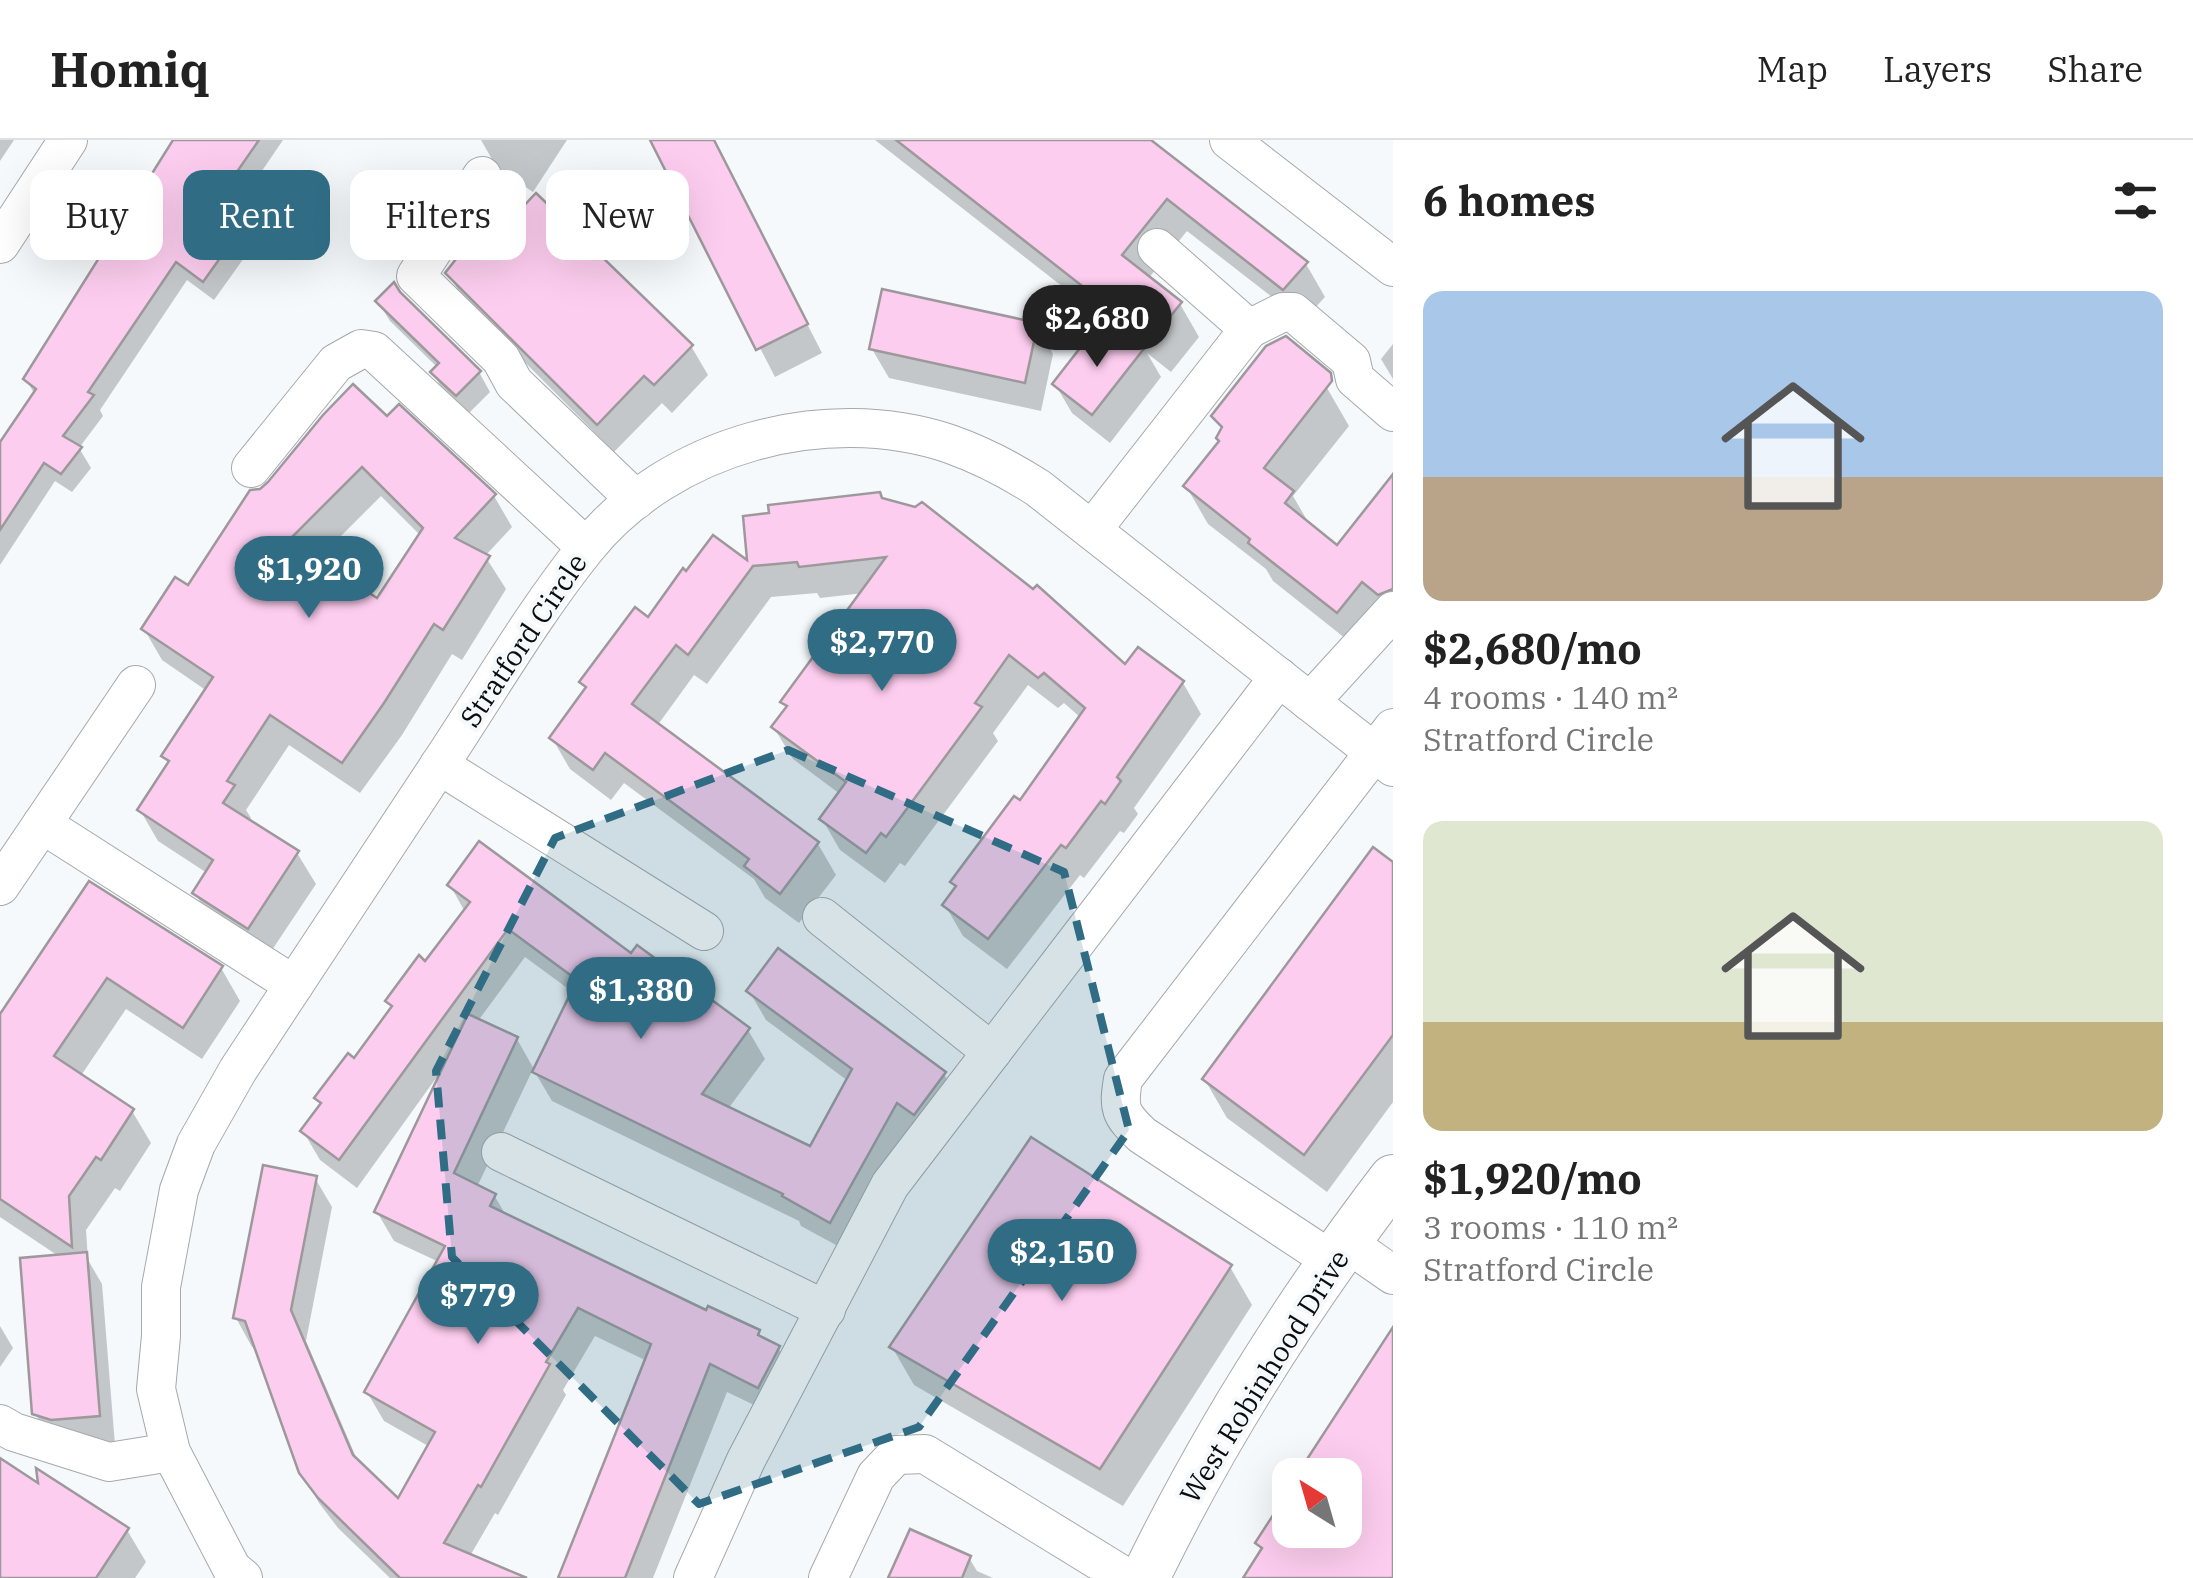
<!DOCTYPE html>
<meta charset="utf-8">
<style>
:root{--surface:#fff;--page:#f2f2f2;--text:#222;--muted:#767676;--line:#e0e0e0;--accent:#306c84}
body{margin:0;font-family:"IBM Plex Serif",serif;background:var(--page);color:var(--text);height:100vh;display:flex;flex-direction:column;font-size:38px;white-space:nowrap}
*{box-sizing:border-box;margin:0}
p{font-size:32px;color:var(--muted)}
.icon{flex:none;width:55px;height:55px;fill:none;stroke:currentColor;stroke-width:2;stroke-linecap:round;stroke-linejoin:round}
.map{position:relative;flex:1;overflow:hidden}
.drawer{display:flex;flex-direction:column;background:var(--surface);width:800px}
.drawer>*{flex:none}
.hud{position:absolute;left:30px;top:30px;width:950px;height:90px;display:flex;gap:20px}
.needle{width:65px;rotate:323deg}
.buttons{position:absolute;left:1272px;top:1318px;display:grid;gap:20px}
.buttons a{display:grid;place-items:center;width:90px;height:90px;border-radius:20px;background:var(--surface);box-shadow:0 10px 40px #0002;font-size:50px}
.price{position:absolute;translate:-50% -85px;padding:0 22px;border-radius:35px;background:var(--accent);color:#fff;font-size:32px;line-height:65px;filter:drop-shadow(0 2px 5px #0008)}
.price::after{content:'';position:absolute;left:50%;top:60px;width:30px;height:22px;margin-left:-15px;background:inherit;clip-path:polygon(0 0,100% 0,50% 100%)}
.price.on{background:#222;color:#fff}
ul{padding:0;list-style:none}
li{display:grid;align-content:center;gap:20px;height:530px;padding:0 30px}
li span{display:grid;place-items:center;height:310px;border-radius:20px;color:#555}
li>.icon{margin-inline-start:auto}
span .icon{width:180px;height:180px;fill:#fffc;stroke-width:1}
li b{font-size:42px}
h2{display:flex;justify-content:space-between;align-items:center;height:120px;padding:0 30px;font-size:42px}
.chip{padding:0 35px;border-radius:20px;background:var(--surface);box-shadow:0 10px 40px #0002;font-size:35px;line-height:90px}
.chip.on{background:var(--accent);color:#fff}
header{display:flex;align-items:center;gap:60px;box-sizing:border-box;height:140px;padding:0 50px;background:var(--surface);border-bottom:2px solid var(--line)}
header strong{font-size:48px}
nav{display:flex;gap:55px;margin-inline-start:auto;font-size:35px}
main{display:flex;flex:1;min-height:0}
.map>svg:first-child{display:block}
.shadow{fill:#0003;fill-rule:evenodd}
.building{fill:#fdcdef;stroke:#9d999b;stroke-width:2.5;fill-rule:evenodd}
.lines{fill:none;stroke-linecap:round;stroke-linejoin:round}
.minor-casing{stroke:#a5a9ac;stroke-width:40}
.major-casing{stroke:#a5a9ac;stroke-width:50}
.minor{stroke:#fff;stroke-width:38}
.major{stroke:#fff;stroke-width:48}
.marked{fill:#306c84;fill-opacity:0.2;stroke:#306c84;stroke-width:8;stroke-dasharray:20 12;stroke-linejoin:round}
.labels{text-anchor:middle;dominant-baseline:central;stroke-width:8;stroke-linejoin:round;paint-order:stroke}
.street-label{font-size:28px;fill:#0b0c0d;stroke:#f5f9fc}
</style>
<header>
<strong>Homiq</strong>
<nav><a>Map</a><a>Layers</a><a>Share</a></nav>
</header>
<main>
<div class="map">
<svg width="1393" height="1438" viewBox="0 0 1393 1438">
<rect width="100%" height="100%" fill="#f5f9fc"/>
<g class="shadow">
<path d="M0 0H14L0 21Z"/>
<path d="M176 0H283L231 76 243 84 254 104 214 160 187 140 100 270 103 276 79 308 91 328 72 352 55 341 0 425V311L35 255 26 239Z"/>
<path d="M481 0H567L533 52 497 28Z"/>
<path d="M653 0H713L822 213 775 237Z"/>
<path d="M875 0H1147L1306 124 1325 157 1303 181 1187 91 1148 139 1180 164 1199 197 1171 232 1147 213 1161 237 1110 303 1072 273 1055 244 1141 208Z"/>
<path d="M478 118 691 206 708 235 672 273 662 263 614 312 465 162 448 133Z"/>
<path d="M399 154 479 232 490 252 468 274 444 252 433 233 438 228 390 181 378 162Z"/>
<path d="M1037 185 1053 214 1041 271 889 238 872 209Z"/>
<path d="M1393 204V239L1381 219Z"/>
<path d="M1327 248 1349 286 1293 356 1311 387 1337 408 1393 338V485L1360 510 1273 441 1266 429 1208 384 1186 346 1221 303 1223 291 1214 276Z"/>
<path d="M387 280 494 356 512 387 485 416 506 449 462 520 452 514 402 595 360 653 289 605 246 670 251 678 248 682 297 713 316 744 266 819 213 784 195 753 207 733 158 701 140 670 170 625 164 616 207 551 162 520 144 489 189 448 261 351ZM381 356 421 396 378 462 316 421Z"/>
<path d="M882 361 1125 528 1183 543 1201 574 1134 668 1138 674 1124 693 1120 691 1084 738 1080 735 1007 829 963 796 945 765 957 749 953 742 1020 664 1081 578 1064 563 1058 568 1028 545 993 593 998 601 905 726 900 723 885 743 840 710 822 679 840 654 793 619 774 588 788 570 783 562 864 453 820 458 817 453 771 457 707 544 694 535 657 586 818 704 836 735 799 783 765 758 754 739 624 643 611 660 570 629 552 598 587 550 582 542 648 481 750 425Z"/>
<path d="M1393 725V962L1327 1052 1227 978 1205 940Z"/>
<path d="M90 744 221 828 240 861 202 919 126 869 80 937 132 971 151 1003 120 1051 115 1048 86 1090 88 1120 102 1144 115 1305 52 1303 35 1273 60 1117 0 1077V878Z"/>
<path d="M450 745 631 816 748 890 765 919 728 969 811 1009 848 941 766 880 749 851 944 934 961 963 847 1111 801 1086 799 1081 552 961 533 929 477 1047 494 1055 507 1077 708 1174 758 1192 763 1200 778 1208 795 1237 775 1275 727 1252 653 1438H561L647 1221 595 1196 563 1250 566 1255 498 1375 495 1373 470 1416 521 1438H390L338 1388 319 1363 302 1332 257 1208 252 1207 236 1178 315 1038 332 1067 306 1201 359 1324 399 1362 430 1307 384 1281 367 1252 439 1122 394 1101 377 1072 439 934 357 1048 320 1020 303 991 322 966 317 958 354 922 393 870 388 861 426 824 465 772ZM525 817 574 853 535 931 517 899 478 881Z"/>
<path d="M1230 1127 1252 1165 1123 1366 914 1245 892 1207Z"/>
<path d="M0 1186 13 1208 0 1227Z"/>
<path d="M0 1321 40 1348 127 1390 146 1422 135 1438H0Z"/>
<path d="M969 1418 977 1431 993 1438H891Z"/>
</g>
<g class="building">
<path d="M173 0H259L216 62 245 83 203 142 176 122 88 252 94 255 63 296 82 307 61 334 44 323 0 390V302L36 249 23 239Z"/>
<path d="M650 0H714L808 184 756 210Z"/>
<path d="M896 0H1151L1308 122 1283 150 1167 59 1122 115 1182 162 1151 200Z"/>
<path d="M536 53 693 205 654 245 644 236 597 285 445 133 468 104 478 114Z"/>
<path d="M394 142 400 152 481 231 456 256 430 232 439 223 375 161Z"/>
<path d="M882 149 1038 183 1025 243 869 209Z"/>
<path d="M1091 194 1146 206 1092 275 1052 244Z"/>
<path d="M1286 196 1331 233 1332 241 1264 328 1294 351 1285 363 1337 405 1393 334V449L1378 455 1362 442 1337 473 1248 403 1250 399 1183 346 1219 301 1216 298 1222 287 1211 276 1266 206Z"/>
<path d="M353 244 387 276 399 264 496 354 455 398 490 416 443 490 434 484 384 563 342 623 270 575 227 641 235 645 223 663 299 711 248 789 192 753 213 720 137 670 169 621 161 616 213 537 141 489 175 437 188 445 250 350 260 349 268 342 323 275ZM362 327 423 388 377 458 289 400Z"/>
<path d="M880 352 882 358 915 367 922 362 1033 449 1037 445 1125 524 1138 507 1184 541 1117 637 1121 641 1105 664 1101 661 1066 708 1061 705 988 799 942 765 956 746 950 742 1014 656 1020 660 1085 568 1044 533 1038 538 1009 515 975 563 982 567 886 697 881 693 866 713 819 679 846 642 771 587 787 566 780 562 886 417 799 427 797 422 753 426 688 515 676 505 632 564 819 702 780 754 744 726 749 719 605 613 593 630 549 598 586 547 579 542 635 467 648 477 683 428 686 431 713 395 747 420 743 376 769 373 768 365Z"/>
<path d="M479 701 631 813 637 805 750 888 702 954 810 1006 852 929 746 851 778 808 946 932 914 975 897 963 830 1083 782 1056 783 1054 532 932 577 840 508 789 339 1020 300 991 321 963 314 958 348 913 354 918 392 866 385 861 419 815 425 821 470 762 447 745Z"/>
<path d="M1373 707 1393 722V895L1304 1015 1202 939Z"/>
<path d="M89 741 223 826 183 888 107 838 54 916 134 969 101 1020 96 1017 69 1056 72 1107 0 1059V874Z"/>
<path d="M468 874 518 897 454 1033 496 1054 490 1066 706 1170 708 1166 760 1190 758 1195 780 1206 758 1248 710 1224 625 1438H558L651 1204 578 1168 546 1222 550 1224 481 1347 478 1345 444 1403 527 1438H400L318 1358 299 1333 245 1181 233 1178 263 1025 317 1036 291 1170 353 1315 398 1358 435 1292 364 1252 445 1106 374 1072Z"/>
<path d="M1031 997 1232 1125 1100 1329 889 1207Z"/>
<path d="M87 1112 100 1276 51 1280 32 1274 20 1118Z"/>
<path d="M1393 1187V1438H1243L1262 1408 1255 1403 1290 1349V1390H1345V1335L1298 1333Z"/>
<path d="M0 1318 38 1343 36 1328 129 1388 96 1438H0Z"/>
<path d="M910 1389 971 1416 962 1438H888Z"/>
</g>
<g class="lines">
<g class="minor-casing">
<g id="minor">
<path d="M1229 0 1393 127"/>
<path d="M482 36 416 136 501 219 514 243 636 360"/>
<path d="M0 104 68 0"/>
<path d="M1249 189 1283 172H1293L1351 221 1355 239 1393 272"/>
<path d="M251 328 336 223 361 209 374 211 586 407"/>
<path d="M1092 390 1249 189 1157 108"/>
<path d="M1310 562 1393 471"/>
<path d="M439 625 704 791"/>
<path d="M42 684 136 545"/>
<path d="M0 746 42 684 294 845"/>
<path d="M822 777 992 912"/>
<path d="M501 1012 826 1170"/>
<path d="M1347 1103 1393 1135"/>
<path d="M1334 1122 1142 995C1120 974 1118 969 1123 939L1393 588"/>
<path d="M0 1284 14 1292 109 1322 171 1312"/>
<path d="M243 1438 232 1429 171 1312 156 1249 161 1196V1147L179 1050 196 1004 238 930C306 827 373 724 442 621 489 550 533 474 586 408 669 305 825 262 950 304 981 315 1010 330 1038 348L1393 627"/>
<path d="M693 1438 746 1320 890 1045 1279 537"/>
<path d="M828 1438 876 1336 896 1315 925 1314 1127 1438"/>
</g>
</g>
<g class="major-casing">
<path id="major" d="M1145 1438C1213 1298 1298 1163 1393 1039"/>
</g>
<use href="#minor" class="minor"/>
<use href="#major" class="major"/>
</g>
<path class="marked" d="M788 610 1064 732 1129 990 919 1287 699 1364 452 1117 436 931 555 698Z"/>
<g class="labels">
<g class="street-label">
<text transform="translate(523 500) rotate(-56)">Stratford Circle</text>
<text transform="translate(1264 1236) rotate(-58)">West Robinhood Drive</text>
</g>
</g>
</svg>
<div class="buttons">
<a><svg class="needle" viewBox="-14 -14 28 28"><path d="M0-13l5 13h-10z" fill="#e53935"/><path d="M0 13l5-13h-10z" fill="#767676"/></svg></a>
</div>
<b class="price on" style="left:1097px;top:230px">$2,680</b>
<b class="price" style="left:309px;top:481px">$1,920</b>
<b class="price" style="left:882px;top:554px">$2,770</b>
<b class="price" style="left:641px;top:902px">$1,380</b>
<b class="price" style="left:1062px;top:1164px">$2,150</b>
<b class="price" style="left:478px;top:1207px">$779</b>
<div class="hud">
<a class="chip">Buy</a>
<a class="chip on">Rent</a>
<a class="chip">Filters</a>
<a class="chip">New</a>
</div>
</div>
<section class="drawer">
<h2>6 homes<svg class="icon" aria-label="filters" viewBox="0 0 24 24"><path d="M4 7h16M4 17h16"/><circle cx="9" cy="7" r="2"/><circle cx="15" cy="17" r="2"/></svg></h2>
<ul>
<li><span style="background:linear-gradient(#a9c7e8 60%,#b9a48a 0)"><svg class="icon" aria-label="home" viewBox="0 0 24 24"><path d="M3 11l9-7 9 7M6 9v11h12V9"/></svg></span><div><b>$2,680/mo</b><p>4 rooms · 140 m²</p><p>Stratford Circle</p></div></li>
<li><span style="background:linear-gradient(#dfe7d0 65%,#c2b280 0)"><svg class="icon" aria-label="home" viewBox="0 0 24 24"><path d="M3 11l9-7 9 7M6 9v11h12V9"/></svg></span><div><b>$1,920/mo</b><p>3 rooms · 110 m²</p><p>Stratford Circle</p></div></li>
</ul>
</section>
</main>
